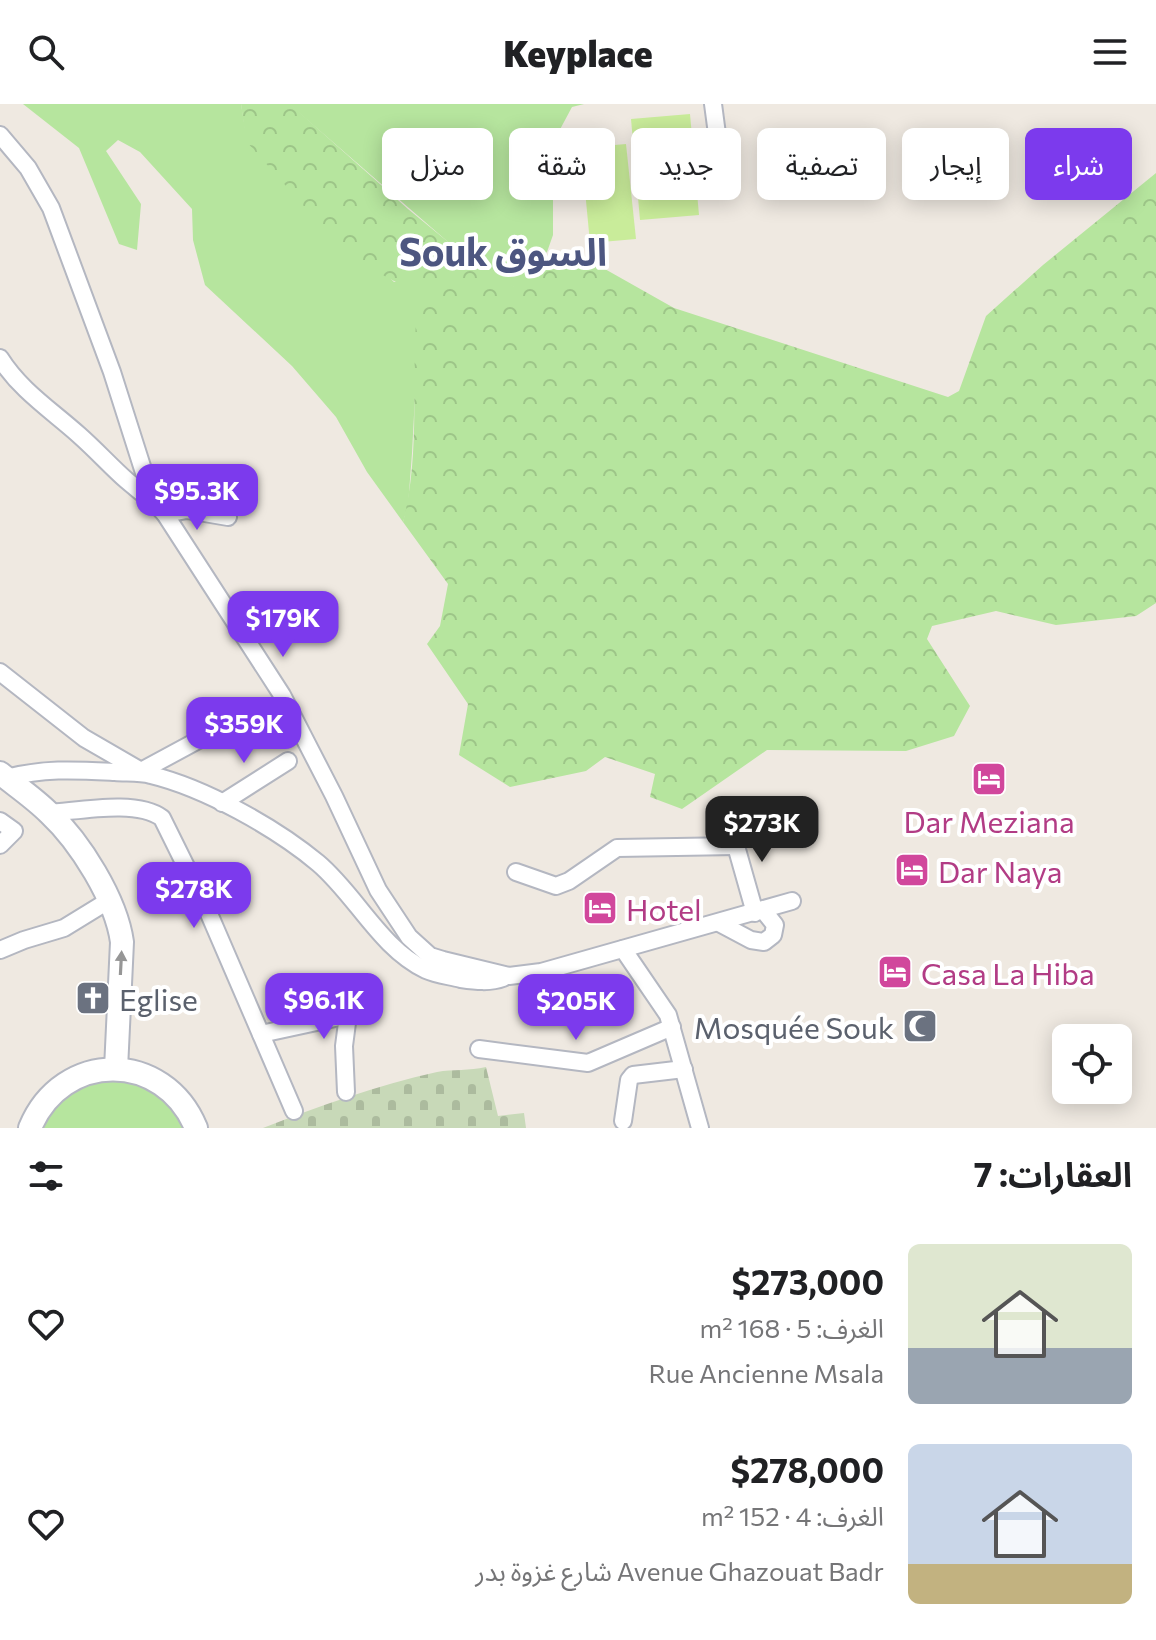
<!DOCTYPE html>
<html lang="ar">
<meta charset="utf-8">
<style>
:root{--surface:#fff;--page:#f6f6f6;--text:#202124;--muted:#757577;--accent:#7c3aed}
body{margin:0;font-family:Commissioner,"Noto Sans Arabic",sans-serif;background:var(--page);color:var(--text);direction:rtl;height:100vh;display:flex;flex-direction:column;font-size:30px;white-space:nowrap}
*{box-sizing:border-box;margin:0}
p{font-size:26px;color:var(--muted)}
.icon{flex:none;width:44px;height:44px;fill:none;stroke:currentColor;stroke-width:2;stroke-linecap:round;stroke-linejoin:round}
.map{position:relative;height:1024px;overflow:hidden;direction:ltr}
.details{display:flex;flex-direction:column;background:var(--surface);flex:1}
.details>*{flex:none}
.hud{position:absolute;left:24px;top:24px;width:1108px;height:72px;direction:rtl;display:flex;gap:16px}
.buttons{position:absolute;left:1052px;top:920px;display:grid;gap:16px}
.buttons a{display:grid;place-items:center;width:80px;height:80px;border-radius:12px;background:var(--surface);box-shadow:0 4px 20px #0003;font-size:40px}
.price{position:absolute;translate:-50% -68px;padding:0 18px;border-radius:16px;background:var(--accent);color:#fff;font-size:26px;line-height:52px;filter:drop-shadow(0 2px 4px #0008)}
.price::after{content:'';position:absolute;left:50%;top:48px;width:24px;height:18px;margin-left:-12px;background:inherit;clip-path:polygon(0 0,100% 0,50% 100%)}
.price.on{background:#222;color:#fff}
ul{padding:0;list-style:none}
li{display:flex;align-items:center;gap:24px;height:200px;padding:0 24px}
li span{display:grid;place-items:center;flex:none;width:224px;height:160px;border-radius:12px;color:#555}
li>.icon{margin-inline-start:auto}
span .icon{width:96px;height:96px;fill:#fffc;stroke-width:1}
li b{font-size:34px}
h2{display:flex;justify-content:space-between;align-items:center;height:96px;padding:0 24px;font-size:34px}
.tag{padding:0 28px;border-radius:12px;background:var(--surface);box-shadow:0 4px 20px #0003;font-size:28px;line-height:72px}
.tag.on{background:var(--accent);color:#fff}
header{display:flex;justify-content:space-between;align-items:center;height:104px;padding:0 24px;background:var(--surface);font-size:36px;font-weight:800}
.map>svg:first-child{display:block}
.grass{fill:#b6e59e}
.forest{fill:url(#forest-crowns)}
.cemetery{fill:url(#cemetery-stones)}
.pitch{fill:#c9ec9a}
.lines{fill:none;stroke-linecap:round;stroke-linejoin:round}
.street-casing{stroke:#b4b7c1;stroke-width:20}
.secondary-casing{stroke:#b4b7c1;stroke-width:26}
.street{stroke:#fff;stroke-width:16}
.secondary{stroke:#fff;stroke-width:22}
.oneway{fill:#969696}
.labels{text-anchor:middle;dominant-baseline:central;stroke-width:8;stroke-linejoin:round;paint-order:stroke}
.hotel-label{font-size:30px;fill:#b23c85;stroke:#fff;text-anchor:start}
.worship-label{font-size:30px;fill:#5b616d;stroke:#fff;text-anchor:start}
.district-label{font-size:38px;font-weight:bold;fill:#4d5680;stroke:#fff}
</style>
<header><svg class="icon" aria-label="menu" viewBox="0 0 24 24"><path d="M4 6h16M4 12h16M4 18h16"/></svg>Keyplace<svg class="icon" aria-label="search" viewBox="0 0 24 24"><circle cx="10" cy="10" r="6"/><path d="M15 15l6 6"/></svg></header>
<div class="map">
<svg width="1156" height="1024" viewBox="0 0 1156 1024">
<defs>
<pattern id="forest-crowns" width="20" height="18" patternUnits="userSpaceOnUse" patternTransform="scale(2)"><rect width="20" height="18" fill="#b6e59e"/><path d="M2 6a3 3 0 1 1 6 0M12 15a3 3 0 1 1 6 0" fill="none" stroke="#9dc588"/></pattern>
<pattern id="cemetery-stones" width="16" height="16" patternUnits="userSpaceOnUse" patternTransform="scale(2)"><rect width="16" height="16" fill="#c8d9b8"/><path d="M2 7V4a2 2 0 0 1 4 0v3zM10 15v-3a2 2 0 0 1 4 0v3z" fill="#acbb9e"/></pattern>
</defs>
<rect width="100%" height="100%" fill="#efe9e1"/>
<g class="grass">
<path d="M23 0H241L247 37 394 178H421L412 349 408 402 403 418 367 368 336 313 292 262 205 181 193 136 192 105 140 48 118 36 106 47 141 100 137 146 119 140 79 44Z"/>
<path d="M289 0H584L572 3 557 31 553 70V131L547 148 532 158 527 174 516 184 485 170Z"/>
<path d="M104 974C150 980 161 984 186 1024H38L70 986Z"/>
</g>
<path class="forest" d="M241 0H290L408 105 486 169 515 183C527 174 529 162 541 152L596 160 674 204 948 293 959 287 986 212 1043 161 1156 69V499L1136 512 1056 521 996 507 932 522 927 535 970 602 954 632 906 647 767 646 682 705 650 693 655 670 605 653 586 667 510 683 459 651 468 600 427 540 440 522 448 480 403 418C423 342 408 256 420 178H396L350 154 246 37Z"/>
<path class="cemetery" d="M486 963 498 1012 524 1009 526 1024H263C320 1002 377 981 437 968 453 965 469 967 486 963Z"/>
<g class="pitch">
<path d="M690 10 699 111 640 116 631 15Z"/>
<path d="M626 40 636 135 590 139 581 44Z"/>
</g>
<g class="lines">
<g class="street-casing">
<g id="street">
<path d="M713 0 719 45"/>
<path d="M0 31 28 64 51 104 112 268 153 397 165 410 282 591 334 692 378 786 409 833 430 852 443 856 509 872 541 868 792 797"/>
<path d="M0 254C20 286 51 306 79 331 106 355 122 376 153 397"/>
<path d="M165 410 187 406 228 413"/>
<path d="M0 568 84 634 141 667"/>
<path d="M141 667 254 606"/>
<path d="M6 674C45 664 75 666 115 668 126 669 140 668 151 671 205 684 276 724 318 759 356 791 380 844 426 866 437 871 450 872 461 875 475 877 490 879 503 874"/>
<path d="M222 699 288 657"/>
<path d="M49 709C79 707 137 695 162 714L207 805 294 1007"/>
<path d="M739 714 736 742 755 809"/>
<path d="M0 717 14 727 0 741"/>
<path d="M516 768 556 782 569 777 617 744 736 742"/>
<path d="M719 819 751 836 764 838 773 831 775 821 763 806"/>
<path d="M623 845 668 911 700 1024"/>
<path d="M0 846 24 836 64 824 108 797"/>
<path d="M261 930 349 911"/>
<path d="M479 945 588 959 672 923"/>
<path d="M346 988 344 942 351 888"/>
<path d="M623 1017 629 976 633 971 684 965"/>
</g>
</g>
<g class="secondary-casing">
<g id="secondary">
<path d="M0 669C16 682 34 694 49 709 80 738 116 795 122 838L116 965"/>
<path d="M30 1024C62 946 164 946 196 1024"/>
</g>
</g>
<use href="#street" class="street"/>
<use href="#secondary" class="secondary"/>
</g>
<defs><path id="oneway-solid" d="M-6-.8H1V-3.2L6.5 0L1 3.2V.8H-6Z" transform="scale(2)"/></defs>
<use class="oneway" href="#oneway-solid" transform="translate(121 859) rotate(-87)"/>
<defs>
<g id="hotel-square" transform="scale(1.8)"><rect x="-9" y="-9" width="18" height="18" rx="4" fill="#d1479c" stroke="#fff"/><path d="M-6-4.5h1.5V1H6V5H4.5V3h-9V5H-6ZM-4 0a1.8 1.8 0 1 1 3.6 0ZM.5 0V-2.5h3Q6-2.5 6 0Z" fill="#fff"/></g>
<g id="church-square" transform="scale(1.8)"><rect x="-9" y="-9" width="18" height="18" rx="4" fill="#6b7280" stroke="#fff"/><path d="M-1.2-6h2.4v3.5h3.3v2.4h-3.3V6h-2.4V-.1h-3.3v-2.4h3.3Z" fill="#fff"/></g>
<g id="mosque-square" transform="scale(1.8)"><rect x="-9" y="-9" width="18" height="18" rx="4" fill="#6b7280" stroke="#fff"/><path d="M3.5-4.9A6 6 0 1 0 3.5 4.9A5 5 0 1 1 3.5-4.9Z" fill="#fff"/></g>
</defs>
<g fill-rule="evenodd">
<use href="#hotel-square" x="989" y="675"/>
<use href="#hotel-square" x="912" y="766"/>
<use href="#hotel-square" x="600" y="804"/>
<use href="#hotel-square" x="895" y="868"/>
<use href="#church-square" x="93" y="894"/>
<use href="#mosque-square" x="920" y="922"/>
</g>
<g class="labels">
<g class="hotel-label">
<text x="989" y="716" text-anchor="middle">Dar Meziana</text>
<text x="938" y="766">Dar Naya</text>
<text x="626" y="804">Hotel</text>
<text x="921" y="868">Casa La Hiba</text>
</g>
<g class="worship-label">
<text x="119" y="894">Eglise</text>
<text x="894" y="922" text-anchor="end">Mosquée Souk</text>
</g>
<g class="district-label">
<text x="503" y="146">Souk السوق</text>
</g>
</g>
</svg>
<div class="buttons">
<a><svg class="icon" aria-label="locate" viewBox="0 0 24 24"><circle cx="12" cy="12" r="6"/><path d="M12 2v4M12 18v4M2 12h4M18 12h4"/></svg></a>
</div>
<b class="price" style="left:197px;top:428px">$95.3K</b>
<b class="price" style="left:283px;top:555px">$179K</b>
<b class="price" style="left:244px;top:661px">$359K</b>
<b class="price on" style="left:762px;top:760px">$273K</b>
<b class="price" style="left:194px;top:826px">$278K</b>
<b class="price" style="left:324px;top:937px">$96.1K</b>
<b class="price" style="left:576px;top:938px">$205K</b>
<div class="hud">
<a class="tag on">شراء</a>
<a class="tag">إيجار</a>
<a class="tag">تصفية</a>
<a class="tag">جديد</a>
<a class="tag">شقة</a>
<a class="tag">منزل</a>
</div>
</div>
<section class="details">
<h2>العقارات: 7<svg class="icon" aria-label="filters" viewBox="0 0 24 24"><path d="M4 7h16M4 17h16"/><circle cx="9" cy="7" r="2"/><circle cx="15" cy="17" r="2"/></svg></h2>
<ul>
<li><span style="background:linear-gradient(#dfe7d0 65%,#9aa5b1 0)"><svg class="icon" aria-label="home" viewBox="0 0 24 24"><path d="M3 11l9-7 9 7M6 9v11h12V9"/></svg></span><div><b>$273,000</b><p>الغرف: 5 · 168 m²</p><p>Rue Ancienne Msala</p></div><svg class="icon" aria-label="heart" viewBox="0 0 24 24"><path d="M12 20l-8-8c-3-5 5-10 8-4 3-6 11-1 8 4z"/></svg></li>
<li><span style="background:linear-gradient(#c9d6e8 75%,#c2b280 0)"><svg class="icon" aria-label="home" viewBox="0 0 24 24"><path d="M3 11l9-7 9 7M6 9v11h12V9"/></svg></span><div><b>$278,000</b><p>الغرف: 4 · 152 m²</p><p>Avenue Ghazouat Badr شارع غزوة بدر</p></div><svg class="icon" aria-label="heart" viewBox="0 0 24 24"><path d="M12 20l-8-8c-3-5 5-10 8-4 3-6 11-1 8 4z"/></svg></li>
</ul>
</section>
